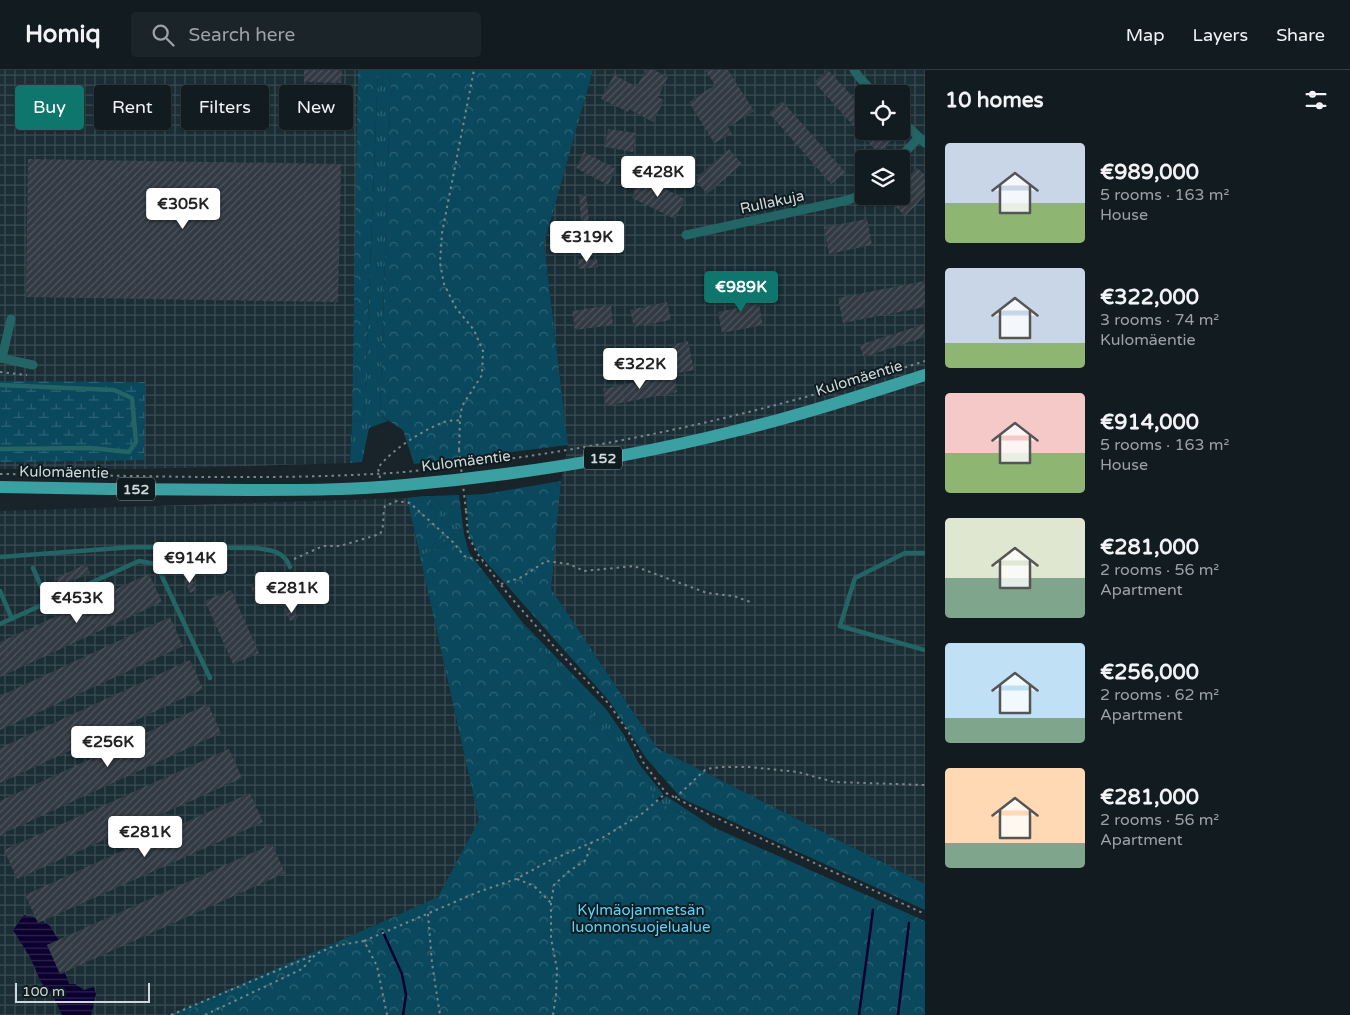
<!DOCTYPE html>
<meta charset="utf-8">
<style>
:root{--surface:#121b1f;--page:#1b2428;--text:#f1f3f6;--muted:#9ca1a4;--line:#31393d;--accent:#0f766e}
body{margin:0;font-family:"Varela Round",sans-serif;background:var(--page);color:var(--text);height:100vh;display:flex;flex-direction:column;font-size:19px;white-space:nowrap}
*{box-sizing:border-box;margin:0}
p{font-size:16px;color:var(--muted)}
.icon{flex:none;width:28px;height:28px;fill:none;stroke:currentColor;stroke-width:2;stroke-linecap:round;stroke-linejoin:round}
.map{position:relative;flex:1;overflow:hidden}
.sheet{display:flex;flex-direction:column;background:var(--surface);width:425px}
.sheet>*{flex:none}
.hud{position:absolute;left:15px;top:15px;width:475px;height:45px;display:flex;gap:10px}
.buttons{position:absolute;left:855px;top:15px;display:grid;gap:10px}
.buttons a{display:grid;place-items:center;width:55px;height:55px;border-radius:5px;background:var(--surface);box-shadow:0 1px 4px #0004,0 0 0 1px var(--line);font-size:25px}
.scale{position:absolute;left:15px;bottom:12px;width:135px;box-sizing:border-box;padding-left:5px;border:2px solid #d0d8db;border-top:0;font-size:14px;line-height:18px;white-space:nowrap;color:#d0d8db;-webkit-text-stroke:4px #0e1b1f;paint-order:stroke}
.price{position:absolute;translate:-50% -42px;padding:0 11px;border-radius:5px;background:#fff;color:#222;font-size:16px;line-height:32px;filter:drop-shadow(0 1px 2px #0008)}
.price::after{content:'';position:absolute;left:50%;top:30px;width:15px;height:11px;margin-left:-8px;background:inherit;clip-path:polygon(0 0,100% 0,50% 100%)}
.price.active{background:var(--accent);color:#fff}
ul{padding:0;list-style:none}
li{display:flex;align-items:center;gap:15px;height:125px;padding:0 20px}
li span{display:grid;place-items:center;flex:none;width:140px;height:100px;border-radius:5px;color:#555}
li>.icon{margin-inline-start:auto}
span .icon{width:60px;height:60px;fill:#fffc;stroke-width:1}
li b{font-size:21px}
h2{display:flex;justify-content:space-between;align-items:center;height:60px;padding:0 20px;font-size:21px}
.tag{padding:0 18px;border-radius:5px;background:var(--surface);box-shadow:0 1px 4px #0004,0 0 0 1px var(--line);font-size:18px;line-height:45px}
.tag.active{background:var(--accent);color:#fff}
header{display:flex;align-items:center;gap:30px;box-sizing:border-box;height:70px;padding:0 25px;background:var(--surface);border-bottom:1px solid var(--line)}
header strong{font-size:24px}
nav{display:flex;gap:28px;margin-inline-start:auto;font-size:18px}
.search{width:350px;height:45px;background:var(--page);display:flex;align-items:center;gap:12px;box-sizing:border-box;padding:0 18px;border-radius:5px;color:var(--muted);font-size:19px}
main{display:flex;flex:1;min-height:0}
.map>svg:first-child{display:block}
.industrial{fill:url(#industrial-grid);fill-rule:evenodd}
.grass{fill:url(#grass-tufts)}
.forest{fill:url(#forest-crowns)}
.wetland{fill:url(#wetland-marsh)}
.water{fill:url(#water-rules)}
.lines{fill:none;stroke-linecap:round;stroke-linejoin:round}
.stream{stroke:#0b0030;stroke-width:2.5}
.building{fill:url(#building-hatch)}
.path{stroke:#7b8589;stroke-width:2;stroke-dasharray:2.5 4;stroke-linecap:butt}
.lane{stroke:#236464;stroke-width:4.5}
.street{stroke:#236464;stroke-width:9}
.primary{stroke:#3ba0a1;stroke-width:12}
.path-bridge{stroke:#7b8589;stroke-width:2;stroke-dasharray:2.5 4;stroke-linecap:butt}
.labels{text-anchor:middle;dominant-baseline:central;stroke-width:4;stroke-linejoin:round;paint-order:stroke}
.shield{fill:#0e1b1f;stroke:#969fa3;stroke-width:1}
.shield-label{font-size:14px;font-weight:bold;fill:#d0d8db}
.street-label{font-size:15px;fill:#d0d8db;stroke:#0e1b1f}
.park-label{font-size:15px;fill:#5ed2fc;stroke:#0e1b1f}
</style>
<header>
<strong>Homiq</strong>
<div class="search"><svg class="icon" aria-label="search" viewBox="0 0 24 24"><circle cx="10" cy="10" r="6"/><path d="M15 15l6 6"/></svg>Search here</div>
<nav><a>Map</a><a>Layers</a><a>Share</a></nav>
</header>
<main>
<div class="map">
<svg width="925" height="945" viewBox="0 0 925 945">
<defs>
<pattern id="industrial-grid" width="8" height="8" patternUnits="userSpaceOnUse" patternTransform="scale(1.25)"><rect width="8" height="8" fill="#1b2e36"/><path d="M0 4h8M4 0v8" fill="none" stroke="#3b4c52"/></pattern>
<pattern id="grass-tufts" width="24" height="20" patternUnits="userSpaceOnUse" patternTransform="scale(1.25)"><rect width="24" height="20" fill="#0a495d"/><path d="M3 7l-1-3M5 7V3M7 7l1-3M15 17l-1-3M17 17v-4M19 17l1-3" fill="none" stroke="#2d6274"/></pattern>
<pattern id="forest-crowns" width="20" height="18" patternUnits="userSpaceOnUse" patternTransform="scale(1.25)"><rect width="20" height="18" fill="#0a495d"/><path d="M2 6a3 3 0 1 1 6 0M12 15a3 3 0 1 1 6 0" fill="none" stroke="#2d6274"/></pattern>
<pattern id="wetland-marsh" width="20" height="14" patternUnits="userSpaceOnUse" patternTransform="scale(1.25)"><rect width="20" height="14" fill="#0a495d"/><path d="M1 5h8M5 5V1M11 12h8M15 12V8" fill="none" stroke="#2d6274"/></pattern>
<pattern id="water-rules" width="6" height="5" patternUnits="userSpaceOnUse" patternTransform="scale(1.25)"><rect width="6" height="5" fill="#0b0030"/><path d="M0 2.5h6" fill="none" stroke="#2e244d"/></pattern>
<pattern id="building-hatch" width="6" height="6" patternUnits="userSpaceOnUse" patternTransform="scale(1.25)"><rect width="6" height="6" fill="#323a43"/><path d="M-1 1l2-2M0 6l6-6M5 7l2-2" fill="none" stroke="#4f565e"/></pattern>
</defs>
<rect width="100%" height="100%" fill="#182429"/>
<g class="industrial">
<path d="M0 0H359L355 277 350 393 140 399H0Z"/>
<path d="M593 0H925V814L657 678 551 519 561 411 568 375 544 174ZM864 24H901V61H864ZM864 89H901V126H864Z"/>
<path d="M407 428 479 750 439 827 170 945H0V441Z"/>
</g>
<g class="grass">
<path d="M378 0H391L380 345 388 351 369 358 362 392 350 393 352 351 364 350Z"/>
<path d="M424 426H432L464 464 469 483 458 468 420 486 419 481 455 464Z"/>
<path d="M523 553 606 639 624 665 639 694 663 724 657 729Z"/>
<path d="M666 726 713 757 661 734 659 732Z"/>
<path d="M439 827 178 945H170Z"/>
</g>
<g class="forest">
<path d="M358 0H378L364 350 352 351Z"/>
<path d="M391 0H593L544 174 568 375 414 394 403 360 380 345Z"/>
<path d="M561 411 551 519 657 678 925 814V840L681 728 646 688 610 632 478 483 469 465 466 425 485 424Z"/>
<path d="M459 425 464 464 432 426Z"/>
<path d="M424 426 455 464 419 481 407 428Z"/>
<path d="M458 468 661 734 925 851V945H178L438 827 479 750 420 486Z"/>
</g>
<path class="wetland" d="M0 311 145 312 144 390 0 392Z"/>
<path class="water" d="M24 845 36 848 49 855 60 872 62 894 69 914H75L84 920 94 917 96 924 91 945H62L52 924 41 912 30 887 13 860Z"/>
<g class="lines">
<g class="stream">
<path d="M383 862 402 904 406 925 403 945"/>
<path d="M859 945 873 840"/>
<path d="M898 945 909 853"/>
</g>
</g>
<g class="building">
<path d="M304 0H342L341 13 304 12Z"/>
<path d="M645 0H654L668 7 658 27 664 30 653 52 629 39 628 42 601 29 614 5 637 17Z"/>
<path d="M705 0H728L754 41 728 57 732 64 714 73 689 32 715 15Z"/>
<path d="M828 0 864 39V61H884L892 70 878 83 814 12Z"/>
<path d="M782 31 845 102 831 114 769 43Z"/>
<path d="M608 59 636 63 633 82 605 77Z"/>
<path d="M729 79 742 94 707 124 695 109Z"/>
<path d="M584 82 616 99 608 115 576 98Z"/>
<path d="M28 89 341 94 338 232 26 227Z"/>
<path d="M917 98 925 105V125L905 146 885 126H901V114Z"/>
<path d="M642 107 685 129 675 149 632 128Z"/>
<path d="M586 124 589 151H586L587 162 579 163 578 151H581L579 125Z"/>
<path d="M867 149 872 175 829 184 824 157Z"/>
<path d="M588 188 589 190 597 189 598 197 579 199 578 189Z"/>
<path d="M925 211V237L843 253 838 228Z"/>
<path d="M749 217 753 235 759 234 763 255 722 263 718 242 738 238 734 220Z"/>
<path d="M667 232 671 250 634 257 630 240Z"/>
<path d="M611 235 613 255 575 260 572 241Z"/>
<path d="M925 254V267L864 287 859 275Z"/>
<path d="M688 271 694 300 678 303 672 275Z"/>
<path d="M674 304 677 322 606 336 603 319Z"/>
<path d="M86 494 90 503 59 516 56 508Z"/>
<path d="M149 504 162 532 0 607V572Z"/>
<path d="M191 506 197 520 190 523 184 509Z"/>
<path d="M269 507 274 518 255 527 250 515Z"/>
<path d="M231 520 259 583 233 594 205 531Z"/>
<path d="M293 536 298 548 290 551 285 540Z"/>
<path d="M170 547 183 576 0 660V626Z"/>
<path d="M190 590 203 619 0 713V678Z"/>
<path d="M208 634 221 663 0 765V731Z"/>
<path d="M229 679 242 708 17 809 4 780Z"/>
<path d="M250 723 263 752 38 853 25 825Z"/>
<path d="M272 774 285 803 60 904 47 875Z"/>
</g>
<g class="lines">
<g class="path">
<path d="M0 302 27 305"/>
<path d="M459 380 460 350 462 336 482 305 483 281 474 260 456 238 444 214 440 193 442 163 474 0"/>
<path d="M0 404C130 405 261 411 391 403 422 401 454 396 485 392 636 373 780 338 925 291"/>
<path d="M380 408 378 398C391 380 423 360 444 352 449 350 455 351 460 350"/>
<path d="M466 441 468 465 477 483 507 523 558 581 609 634 629 663 643 692 666 723 697 739 925 844"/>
<path d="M294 489 323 476H340L380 464C385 457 382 445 385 436L397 431 410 433 454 473 464 486 483 492"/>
<path d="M501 514 522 507 546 491 569 494 584 501 634 496 707 523 734 526 753 533"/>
<path d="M675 728 706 699 721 697H750L798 702 834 712 925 715"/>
<path d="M517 809 534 816 551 833"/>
<path d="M428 844 432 893 440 945"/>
<path d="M364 871 478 822 516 809 549 791 602 768 643 743 666 723"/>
<path d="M171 945 314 885"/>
<path d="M205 945 302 899 316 884 334 876 364 871 377 896 387 945"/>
<path d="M553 945 556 926 557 899 551 868V833L554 815 568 802 586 790 591 773"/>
</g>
<g class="lane">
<path d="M0 315 114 320 132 328 136 372 129 382 91 378 0 379"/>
<path d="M925 483H905L855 508 840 556 925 580"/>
<path d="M0 487 133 477 256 478C271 480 284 481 290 497"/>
<path d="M33 498 48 532"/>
<path d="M0 521 12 549"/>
<path d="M0 554 139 491 156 494 210 608"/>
</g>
<g class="street">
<path d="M854 0 859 7 875 24"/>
<path d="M901 50 925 73"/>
<path d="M899 89 918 68"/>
<path d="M686 165 848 130 864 124"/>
<path d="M0 288 33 295"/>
<path d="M2 288 11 249"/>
</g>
<path class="primary" d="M0 417C83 419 167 420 250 420 301 420 354 420 405 415 516 405 627 388 735 361 799 346 862 325 925 305"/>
<path class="path-bridge" d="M459 380 466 441"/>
</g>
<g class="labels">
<g class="shield">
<rect x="584" y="376.5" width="38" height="23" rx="4"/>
<rect x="117" y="407.5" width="38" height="23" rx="4"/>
</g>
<g class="shield-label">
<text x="603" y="388">152</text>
<text x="136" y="419">152</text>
</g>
<g class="street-label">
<text transform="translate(772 132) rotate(-12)">Rullakuja</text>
<text transform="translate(859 308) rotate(-17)">Kulomäentie</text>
<text transform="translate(466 391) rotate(-7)">Kulomäentie</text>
<text transform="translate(64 402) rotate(1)">Kulomäentie</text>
</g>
<g class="park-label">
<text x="641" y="840">Kylmäojanmetsän<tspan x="641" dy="17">luonnonsuojelualue</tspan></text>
</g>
</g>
</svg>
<div class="buttons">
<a><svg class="icon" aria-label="locate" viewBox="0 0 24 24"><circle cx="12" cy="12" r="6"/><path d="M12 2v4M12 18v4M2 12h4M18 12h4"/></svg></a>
<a><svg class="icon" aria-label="layers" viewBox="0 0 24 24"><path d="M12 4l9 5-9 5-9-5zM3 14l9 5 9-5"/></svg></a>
</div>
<div class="scale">100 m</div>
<b class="price" style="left:658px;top:128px">€428K</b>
<b class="price" style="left:183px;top:160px">€305K</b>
<b class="price" style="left:587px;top:193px">€319K</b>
<b class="price active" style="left:741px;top:243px">€989K</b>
<b class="price" style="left:640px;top:320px">€322K</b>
<b class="price" style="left:190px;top:514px">€914K</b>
<b class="price" style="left:292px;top:544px">€281K</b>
<b class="price" style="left:77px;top:554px">€453K</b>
<b class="price" style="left:108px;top:698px">€256K</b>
<b class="price" style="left:145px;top:788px">€281K</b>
<div class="hud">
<a class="tag active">Buy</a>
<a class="tag">Rent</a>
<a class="tag">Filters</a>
<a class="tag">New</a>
</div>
</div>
<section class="sheet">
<h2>10 homes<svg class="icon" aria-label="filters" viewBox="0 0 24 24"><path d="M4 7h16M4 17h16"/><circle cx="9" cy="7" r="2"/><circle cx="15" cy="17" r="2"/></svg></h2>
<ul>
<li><span style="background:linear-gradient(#c9d6e8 60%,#8fb573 0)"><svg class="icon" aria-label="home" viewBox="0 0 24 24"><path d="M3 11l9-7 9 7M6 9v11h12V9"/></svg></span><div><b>€989,000</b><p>5 rooms · 163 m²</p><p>House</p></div></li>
<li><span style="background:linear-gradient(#c9d6e8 75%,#8fb573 0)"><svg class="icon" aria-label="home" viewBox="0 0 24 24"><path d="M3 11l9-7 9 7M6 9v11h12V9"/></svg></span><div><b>€322,000</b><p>3 rooms · 74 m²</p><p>Kulomäentie</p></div></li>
<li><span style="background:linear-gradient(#f6c9c9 60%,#8fb573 0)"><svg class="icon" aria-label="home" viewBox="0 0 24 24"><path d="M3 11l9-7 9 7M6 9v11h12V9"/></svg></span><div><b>€914,000</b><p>5 rooms · 163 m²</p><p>House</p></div></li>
<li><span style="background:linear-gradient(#dfe7d0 60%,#7fa58c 0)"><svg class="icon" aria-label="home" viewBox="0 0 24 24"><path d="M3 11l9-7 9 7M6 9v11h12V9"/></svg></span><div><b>€281,000</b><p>2 rooms · 56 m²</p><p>Apartment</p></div></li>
<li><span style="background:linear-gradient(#bfe0f5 75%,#7fa58c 0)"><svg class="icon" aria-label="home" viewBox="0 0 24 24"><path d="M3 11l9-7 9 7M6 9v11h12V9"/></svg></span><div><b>€256,000</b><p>2 rooms · 62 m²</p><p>Apartment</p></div></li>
<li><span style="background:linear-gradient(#ffd9b3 75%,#7fa58c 0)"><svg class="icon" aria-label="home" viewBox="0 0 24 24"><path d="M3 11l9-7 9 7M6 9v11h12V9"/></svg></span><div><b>€281,000</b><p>2 rooms · 56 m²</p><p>Apartment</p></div></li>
</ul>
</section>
</main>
